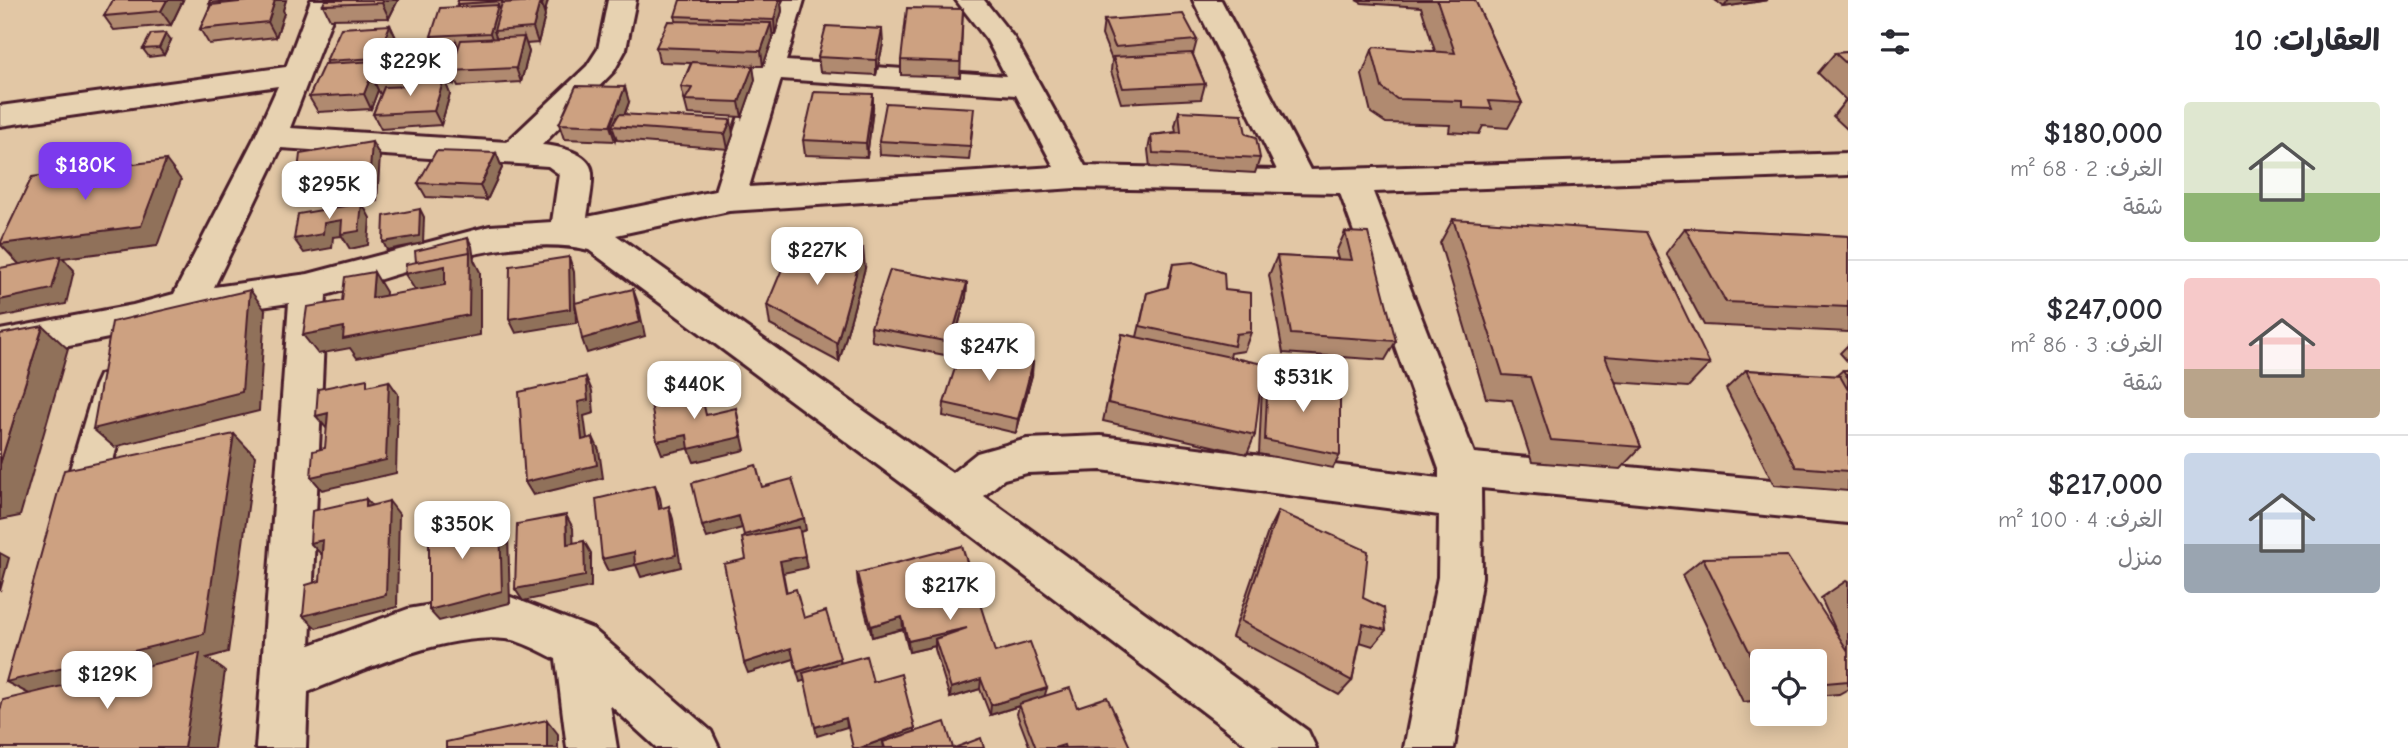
<!DOCTYPE html>
<html lang="ar">
<meta charset="utf-8">
<style>
:root{--surface:#fff;--page:#f2f2f3;--text:#2b2b33;--muted:#7c7c81;--line:#e1e1e2;--accent:#7c3aed}
body{margin:0;font-family:"Comic Neue","Playpen Sans Arabic",sans-serif;background:var(--page);color:var(--text);direction:rtl;height:100vh;display:flex;flex-direction:column;font-size:26px;white-space:nowrap}
*{box-sizing:border-box;margin:0}
p{font-size:23px;color:var(--muted)}
.icon{flex:none;width:38px;height:38px;fill:none;stroke:currentColor;stroke-width:2;stroke-linecap:round;stroke-linejoin:round}
.map{position:relative;flex:1;overflow:hidden;direction:ltr}
.drawer{display:flex;flex-direction:column;background:var(--surface);width:560px}
.drawer>*{flex:none}
.buttons{position:absolute;left:1750px;top:649px;display:grid;gap:14px}
.buttons a{display:grid;place-items:center;width:77px;height:77px;border-radius:7px;background:var(--surface);box-shadow:0 4px 18px #0003;font-size:35px}
.price{position:absolute;translate:-50% -60px;padding:0 16px;border-radius:14px;background:#fff;color:#222;font-size:23px;line-height:46px;filter:drop-shadow(0 2px 4px #0008)}
.price::after{content:'';position:absolute;left:50%;top:42px;width:21px;height:16px;margin-left:-10px;background:inherit;clip-path:polygon(0 0,100% 0,50% 100%)}
.price.current{background:var(--accent);color:#fff}
ul{padding:0;list-style:none}
li{display:flex;align-items:center;gap:21px;height:175px;padding:0 28px}
li+li{border-top:2px solid var(--line)}
li span{display:grid;place-items:center;flex:none;width:196px;height:140px;border-radius:7px;color:#555}
li>.icon{margin-inline-start:auto}
span .icon{width:84px;height:84px;fill:#fffc;stroke-width:1}
li b{font-size:30px}
h2{display:flex;justify-content:space-between;align-items:center;height:84px;padding:0 28px;font-size:30px}
main{display:flex;flex:1;min-height:0}
.map>svg:first-child{display:block}
.lines{fill:none;stroke-linecap:round;stroke-linejoin:round}
.minor-casing{stroke:#4a1f2b;stroke-width:6}
.minor{fill:#e7d2b1;fill-rule:evenodd}
.wall{fill:#b08a6f;stroke:#4a1f2b;stroke-width:2}
.shaded-wall{fill:#90715a;stroke:#4a1f2b;stroke-width:2}
.building{fill:#cda181;stroke:#4a1f2b;stroke-width:2}
</style>
<main>
<section class="drawer">
<h2>العقارات: 10<svg class="icon" aria-label="filters" viewBox="0 0 24 24"><path d="M4 7h16M4 17h16"/><circle cx="9" cy="7" r="2"/><circle cx="15" cy="17" r="2"/></svg></h2>
<ul>
<li><span style="background:linear-gradient(#dfe7d0 65%,#8fb573 0)"><svg class="icon" aria-label="home" viewBox="0 0 24 24"><path d="M3 11l9-7 9 7M6 9v11h12V9"/></svg></span><div><b>$180,000</b><p>الغرف: 2 · 68 m²</p><p>شقة</p></div></li>
<li><span style="background:linear-gradient(#f6c9c9 65%,#b9a48a 0)"><svg class="icon" aria-label="home" viewBox="0 0 24 24"><path d="M3 11l9-7 9 7M6 9v11h12V9"/></svg></span><div><b>$247,000</b><p>الغرف: 3 · 86 m²</p><p>شقة</p></div></li>
<li><span style="background:linear-gradient(#c9d6e8 65%,#9aa5b1 0)"><svg class="icon" aria-label="home" viewBox="0 0 24 24"><path d="M3 11l9-7 9 7M6 9v11h12V9"/></svg></span><div><b>$217,000</b><p>الغرف: 4 · 100 m²</p><p>منزل</p></div></li>
</ul>
</section>
<div class="map">
<svg width="1848" height="748" viewBox="0 0 1848 748">
<rect width="100%" height="100%" fill="#e2c7a5"/>
<filter id="ink" filterUnits="userSpaceOnUse"><feTurbulence type="fractalNoise" baseFrequency=".0143" numOctaves="2"/><feDisplacementMap in="SourceGraphic" scale="14" xChannelSelector="R" yChannelSelector="G"/><feConvolveMatrix kernelMatrix="1 2 1 2 8 2 1 2 1" color-interpolation-filters="sRGB"/></filter>
<g filter="url(#ink)">
<g class="lines">
<g class="minor-casing">
<g id="minor">
<path d="M311 0H339L290 128 507 142 587 66 598 49 608 0H636L626 49 614 71 542 145C558 146 591 153 592 173 593 187 589 203 587 217L715 191 776 0H804L786 61 1006 76 987 40 956 0H984L1014 38 1085 166 1277 170 1193 0H1221L1310 170 1848 153V175L1373 192 1474 453 1848 487V523L1481 488 1482 577 1454 748H1404L1438 577 1439 515 1101 470 1027 473 1004 479 984 496 1308 731 1316 748H1251L938 510 589 250C512 231 401 275 326 295L310 645 408 609 467 599 508 596 593 629 711 731 719 748H657L610 705 617 748H567L556 659C541 652 521 640 505 639 444 633 364 670 308 692L306 748H256L289 303 187 318 133 333 0 360V330L133 305 174 294 255 137 278 86 0 126V106L286 67ZM781 79 1016 95 1054 167 749 187ZM281 148 548 166 559 174 552 222 490 226 308 274 214 287ZM1075 188 1340 193 1439 469V478L1101 436 1027 439 977 453 952 473 616 235 729 211Z"/>
<path d="M114 371 128 375 133 386 99 513 93 526 78 532 63 526 57 513 95 386 100 375Z"/>
</g>
</g>
<use href="#minor" class="minor"/>
</g>
<g class="wall">
<path d="M183 0 171 25 114 30 104 16Z"/>
<path d="M210 0H286L283 10 284 13 276 37 209 44 200 29 210 6 209 3Z"/>
<path d="M398 0 389 18 330 19 323 5Z"/>
<path d="M511 0 510 3 548 0 545 12H544L545 16 538 43 526 44 529 52 521 82 458 86 455 80 454 84 446 85 450 94 441 125 381 129 373 114 381 95 378 90 371 109 318 112 309 97 328 64 326 61 390 25 397 40 395 44 434 42 431 36 458 8 457 4Z"/>
<path d="M1356 0H1475L1522 103 1508 128 1483 126 1479 134 1449 132 1450 125 1386 123 1371 113 1362 75 1372 50 1435 51 1421 7 1362 3Z"/>
<path d="M1715 0H1768L1724 7Z"/>
<path d="M781 4 782 11 775 34H772L773 38 763 66H752L755 80 742 117 688 114 681 87 691 63 659 62 656 47 676 21 675 16Z"/>
<path d="M963 9 960 77 901 75V60Z"/>
<path d="M1104 20 1197 40 1193 55 1205 84 1201 99 1121 103 1111 71 1112 60 1102 35Z"/>
<path d="M171 40 164 55 149 57 143 49Z"/>
<path d="M883 44 876 75 820 72 818 57Z"/>
<path d="M1848 52V130L1833 116 1846 100 1818 73 1835 53Z"/>
<path d="M629 102 625 114 733 135 728 149 617 140 616 137 615 141 564 139 559 124Z"/>
<path d="M873 108 867 157 805 155 803 140Z"/>
<path d="M1179 111 1260 158 1255 173 1150 167 1148 150 1151 135 1176 132 1175 126Z"/>
<path d="M973 123 969 160 880 155 879 141Z"/>
<path d="M496 153 502 168 487 200 426 197 418 183Z"/>
<path d="M1453 219 1710 364 1688 387 1615 382 1641 447 1620 469 1532 462 1512 400 1486 398 1440 243Z"/>
<path d="M1685 228 1848 236V332L1704 325 1666 253Z"/>
<path d="M1345 232 1396 341 1385 360 1283 353 1269 275 1277 256 1338 259 1336 252Z"/>
<path d="M1173 264 1225 290 1251 332 1244 351 1231 353 1230 357 1255 435 1247 454 1103 421 1122 334 1137 337 1147 293 1167 288Z"/>
<path d="M865 268 839 362 770 325 767 305Z"/>
<path d="M967 283 966 297 950 356 872 341 871 327Z"/>
<path d="M1848 345V362L1840 353Z"/>
<path d="M1746 370 1836 376 1843 370H1848V491L1774 485 1726 389Z"/>
<path d="M1268 374 1340 455 1333 468 1259 454 1262 388Z"/>
<path d="M1032 375 1016 433 943 416 944 403Z"/>
<path d="M1278 511 1363 598 1386 630 1373 646 1360 642 1352 681 1339 695 1232 637 1269 529Z"/>
<path d="M1703 558 1837 633 1821 598 1846 581 1848 582V689L1839 694 1815 696V662H1762V700L1743 702 1682 575Z"/>
<path d="M857 573 995 652 1045 696 1077 707 1129 748H1030L1017 714 1019 706 990 715 980 689 950 698 935 649V646L909 652 903 629 872 637 858 584Z"/>
</g>
<g class="shaded-wall">
<path d="M167 0H183L171 25 161 11Z"/>
<path d="M275 0H286L283 10 284 13 276 37 268 22Z"/>
<path d="M384 0H398L389 18 382 3Z"/>
<path d="M502 0H511L507 16 502 1Z"/>
<path d="M543 0H548L545 12 542 5Z"/>
<path d="M779 0H783L781 4 782 11 775 34 774 20Z"/>
<path d="M1729 0H1768L1724 7Z"/>
<path d="M540 1 545 16 538 43 533 28Z"/>
<path d="M498 5 503 20 494 31 497 40 495 47 490 33Z"/>
<path d="M771 23 773 38 763 66 761 51Z"/>
<path d="M390 25 397 40 384 73 377 58Z"/>
<path d="M882 29 883 44 876 75V60Z"/>
<path d="M166 33 171 40 164 55 159 48Z"/>
<path d="M524 37 529 52 521 82 516 68Z"/>
<path d="M456 41 462 56 451 71 455 80 454 84 447 70Z"/>
<path d="M377 61 384 76 374 81 378 90 371 109 364 94Z"/>
<path d="M753 66 755 80 742 117 739 102Z"/>
<path d="M423 71 430 85 427 93 421 79Z"/>
<path d="M444 79 450 94 441 125 434 111Z"/>
<path d="M625 87 629 102 620 126H612L616 137 615 141 610 126Z"/>
<path d="M873 94V108L867 157 866 143Z"/>
<path d="M731 120 733 135 728 149 725 134Z"/>
<path d="M372 142 380 156 377 201 362 203 370 218 368 245 350 249 342 236 333 237 332 248 304 253 294 239 324 223 335 208 329 198 305 202 296 188Z"/>
<path d="M496 153 502 168 487 200 480 186Z"/>
<path d="M166 160 181 180 157 246 63 258 74 270 66 304 0 317V300L19 264 0 244Z"/>
<path d="M420 209 424 217 423 243 387 250 383 242Z"/>
<path d="M468 238 472 246 474 260 480 272V335L357 358 350 348 318 354 303 335 456 286 417 293 405 274Z"/>
<path d="M863 248 865 268 839 362 837 343Z"/>
<path d="M569 257 574 272 576 323 516 333 509 319Z"/>
<path d="M374 272 386 292 384 317 372 298Z"/>
<path d="M967 283 966 297 950 356V342Z"/>
<path d="M633 289 638 303 645 336 587 353 582 339Z"/>
<path d="M250 290 265 310 259 411 114 447 93 429Z"/>
<path d="M43 326 68 349 20 516 0 520V464Z"/>
<path d="M1033 362 1032 375 1016 433 1018 419Z"/>
<path d="M586 377 592 391 594 413 584 416 589 453 582 440 578 402Z"/>
<path d="M389 381 398 394 396 473 322 490 311 477Z"/>
<path d="M736 408 745 450 694 462 689 449Z"/>
<path d="M328 413 327 429 316 416Z"/>
<path d="M234 434 255 456 228 652 207 658 225 671 214 748H184L39 699 6 682Z"/>
<path d="M687 435 691 448 662 454 657 441Z"/>
<path d="M593 437 599 450 603 478 533 495 525 482Z"/>
<path d="M655 485 660 498 664 521 659 509Z"/>
<path d="M366 499 377 511 366 507Z"/>
<path d="M389 501 399 514 397 607 316 628 303 616Z"/>
<path d="M669 506 673 519 681 567 641 577 636 565 608 571 602 559Z"/>
<path d="M457 507 466 520V545L457 533Z"/>
<path d="M566 515 573 528 574 556 567 544Z"/>
<path d="M739 516 742 528 707 538 702 526Z"/>
<path d="M804 518 806 530 800 532 807 568 783 573 789 604 780 561 747 547 744 535Z"/>
<path d="M500 523 508 535 510 603 439 621 429 610Z"/>
<path d="M323 540 322 555 310 543Z"/>
<path d="M584 541 591 553V587L523 601 515 589Z"/>
<path d="M0 553 9 558 0 591Z"/>
<path d="M902 617 903 629 872 637 871 626Z"/>
<path d="M967 628 935 639V646L909 652 908 641Z"/>
<path d="M791 648 794 659 748 673 744 663Z"/>
<path d="M840 658 842 669 800 682 797 672Z"/>
<path d="M981 679 980 689 950 698 951 688Z"/>
<path d="M1047 688 1044 698 990 715 991 705Z"/>
<path d="M846 718 847 727 817 736 815 727Z"/>
<path d="M547 720 558 734V748H547Z"/>
<path d="M915 728V738L883 742 884 748H860Z"/>
</g>
<g class="building">
<path d="M113 0H167L161 11 104 16Z"/>
<path d="M210 0H243L209 3Z"/>
<path d="M258 0H275L268 22 200 29 211 5Z"/>
<path d="M325 0H384L382 3 323 5Z"/>
<path d="M458 0H502V1L457 4Z"/>
<path d="M514 0H543L542 5H541L540 1 513 2Z"/>
<path d="M680 0H779L774 20 675 16Z"/>
<path d="M1437 0H1475L1522 103 1489 101 1492 109 1462 108V101L1397 99 1382 88 1372 50 1374 47 1455 53Z"/>
<path d="M540 1 533 28 494 31 502 3Z"/>
<path d="M498 5 490 33 431 36 440 8Z"/>
<path d="M907 8 963 9 960 62 901 60Z"/>
<path d="M1183 14 1197 40 1115 47 1104 20Z"/>
<path d="M668 21 771 23 761 51 656 47Z"/>
<path d="M390 25 377 58 326 61 341 28Z"/>
<path d="M826 26 882 29 876 60 818 57Z"/>
<path d="M166 33 159 48 143 49 151 34Z"/>
<path d="M524 37 516 68 451 71 461 40Z"/>
<path d="M456 41 447 70 423 71 421 79 374 81 388 45Z"/>
<path d="M1848 52V65L1835 53Z"/>
<path d="M1192 53 1205 84 1123 88 1113 57Z"/>
<path d="M377 61 364 94 309 97 324 64Z"/>
<path d="M692 62 753 66 739 102 685 100 692 88 681 87Z"/>
<path d="M444 79 434 111 373 114 384 87 410 86 412 81Z"/>
<path d="M576 86 625 87 610 126 559 124Z"/>
<path d="M814 92 873 94 866 143 803 140Z"/>
<path d="M886 103 974 108 970 146 879 141Z"/>
<path d="M1179 111 1242 114 1246 134 1256 137 1260 158 1153 153 1151 135 1181 132Z"/>
<path d="M619 114 731 120 725 134 612 126Z"/>
<path d="M372 142 369 186 327 194 328 182 296 188 300 154Z"/>
<path d="M436 151 496 153 480 186 418 183Z"/>
<path d="M166 160 141 226 0 244 32 177Z"/>
<path d="M362 203 359 231 341 234 342 220 324 223 323 234 294 239 298 214Z"/>
<path d="M420 209 419 236 383 242 384 216Z"/>
<path d="M1453 219 1646 232 1710 364 1605 356 1641 447 1551 440 1530 377 1503 375Z"/>
<path d="M1685 228 1848 236V307L1726 302Z"/>
<path d="M1345 232 1368 233 1396 341 1291 334 1277 256 1352 260Z"/>
<path d="M468 238 470 253 416 262 415 251Z"/>
<path d="M792 245 863 248 837 343 767 305Z"/>
<path d="M470 252 469 315 343 339 344 327 303 335 307 307 342 301 345 277 374 272 372 298 445 285V266L405 274 406 264Z"/>
<path d="M61 256 52 289 0 300V268Z"/>
<path d="M569 257 570 309 509 319 510 266Z"/>
<path d="M1193 262 1224 273 1225 290 1251 293V332L1236 334 1234 346 1140 326 1147 293 1168 287 1173 264Z"/>
<path d="M890 270 967 283 950 342 871 327Z"/>
<path d="M633 289 640 322 582 339 575 303Z"/>
<path d="M250 290 242 392 93 429 112 322Z"/>
<path d="M43 326 0 464V334Z"/>
<path d="M1122 334 1263 364 1255 435 1108 403Z"/>
<path d="M962 346 1033 362 1018 419 944 403Z"/>
<path d="M1746 370 1840 376 1848 390V471L1796 467Z"/>
<path d="M1843 370H1848V378Z"/>
<path d="M1268 374 1340 387V455L1265 440Z"/>
<path d="M586 377 588 400 578 402 582 440 593 437 597 465 525 482 519 392Z"/>
<path d="M367 379V386L389 381 386 460 311 477 313 451 325 448 328 413 316 416 318 389Z"/>
<path d="M701 392 706 415 736 408 741 437 689 449 687 435 657 441 651 403Z"/>
<path d="M234 434 204 634 6 682 64 470Z"/>
<path d="M756 465 762 487 792 479 804 518 744 535 739 516 702 526 692 483Z"/>
<path d="M655 485 659 509 669 506 676 555 635 565 634 552 602 559 596 499Z"/>
<path d="M366 499V507L389 501 386 595 303 616 306 585 320 581 323 540 310 543 312 511Z"/>
<path d="M457 507V533L500 523 502 591 429 610V514Z"/>
<path d="M1278 511 1368 551 1363 598 1384 608 1386 630 1363 624 1352 681 1241 621Z"/>
<path d="M566 515 567 544 584 541 585 576 515 589 517 524Z"/>
<path d="M799 527 805 556 780 561 786 592 796 589 804 618 826 611 840 658 797 672 791 648 744 663 724 564 746 559 742 538Z"/>
<path d="M962 546 995 652 1030 642 1047 688 991 705 981 679 951 688 935 639 967 628 908 641 902 617 871 626 857 573Z"/>
<path d="M1787 556 1848 651V681L1815 684V662H1762V677L1703 558Z"/>
<path d="M200 653 184 748H0V711L3 700Z"/>
<path d="M866 656 873 682 901 674 915 728 860 748H853L846 718 815 727 803 673Z"/>
<path d="M1070 688 1077 707 1107 697 1130 747 1065 748 1064 745 1054 748H1036L1019 704Z"/>
<path d="M547 720V748H446V742Z"/>
<path d="M945 722 953 748H885L883 742Z"/>
<path d="M981 738 984 748H954Z"/>
</g>
</g>
</svg>
<div class="buttons">
<a><svg class="icon" aria-label="locate" viewBox="0 0 24 24"><circle cx="12" cy="12" r="6"/><path d="M12 2v4M12 18v4M2 12h4M18 12h4"/></svg></a>
</div>
<b class="price" style="left:410px;top:98px">$229K</b>
<b class="price current" style="left:85px;top:202px">$180K</b>
<b class="price" style="left:329px;top:221px">$295K</b>
<b class="price" style="left:817px;top:287px">$227K</b>
<b class="price" style="left:989px;top:383px">$247K</b>
<b class="price" style="left:1303px;top:414px">$531K</b>
<b class="price" style="left:694px;top:421px">$440K</b>
<b class="price" style="left:462px;top:561px">$350K</b>
<b class="price" style="left:950px;top:622px">$217K</b>
<b class="price" style="left:107px;top:711px">$129K</b>
</div>
</main>
